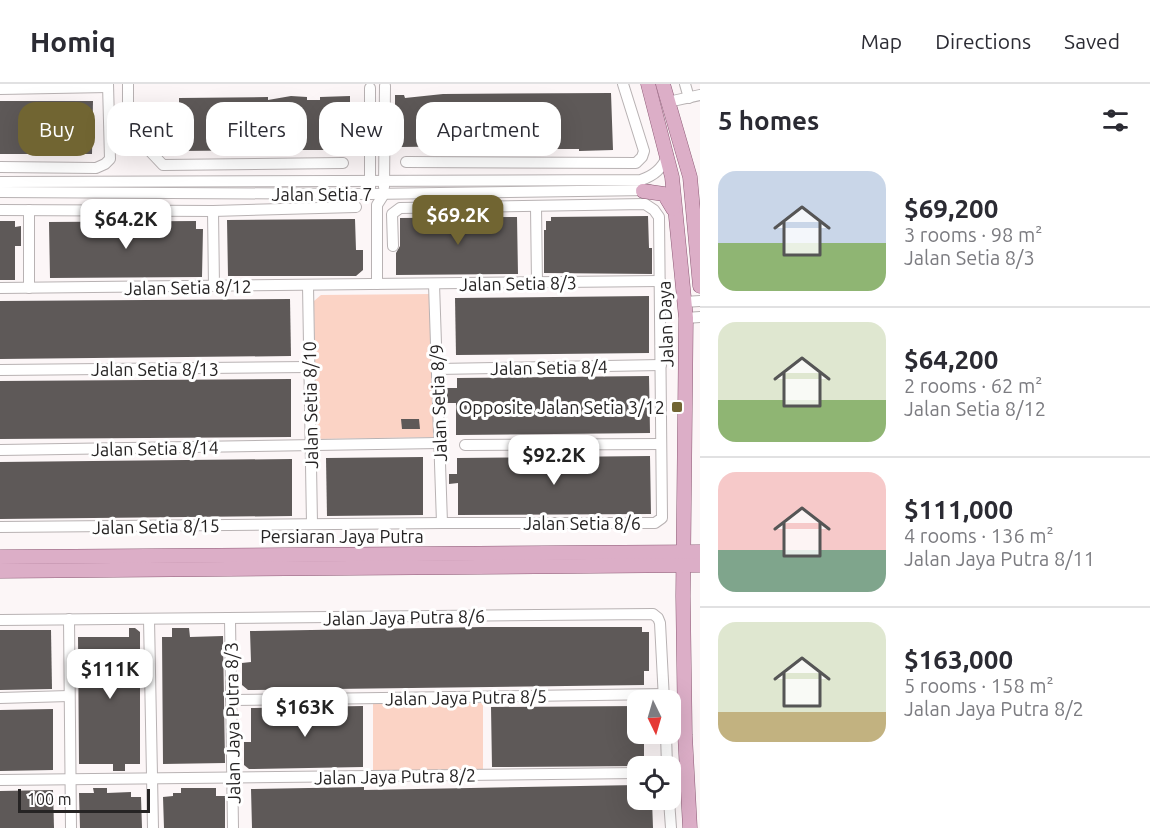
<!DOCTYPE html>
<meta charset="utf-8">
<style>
:root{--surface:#fff;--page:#f7f7f7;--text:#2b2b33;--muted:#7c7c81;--line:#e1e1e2;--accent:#716532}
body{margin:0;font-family:Ubuntu,sans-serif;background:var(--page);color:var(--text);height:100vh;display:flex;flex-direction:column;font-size:22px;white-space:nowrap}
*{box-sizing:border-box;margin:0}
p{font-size:20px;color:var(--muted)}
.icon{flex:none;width:33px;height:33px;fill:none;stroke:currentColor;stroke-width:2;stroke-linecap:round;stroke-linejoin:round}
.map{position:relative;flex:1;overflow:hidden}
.side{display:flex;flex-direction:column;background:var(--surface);width:450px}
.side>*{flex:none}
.top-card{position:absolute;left:18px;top:18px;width:570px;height:54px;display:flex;gap:12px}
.needle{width:39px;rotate:175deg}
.fabs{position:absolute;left:627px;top:606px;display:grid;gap:12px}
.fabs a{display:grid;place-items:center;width:54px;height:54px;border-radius:12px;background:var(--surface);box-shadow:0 6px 24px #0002;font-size:30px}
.scale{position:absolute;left:18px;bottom:15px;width:132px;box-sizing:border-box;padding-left:6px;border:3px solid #262424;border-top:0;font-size:16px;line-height:21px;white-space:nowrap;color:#262424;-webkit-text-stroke:4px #fff;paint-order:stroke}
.price{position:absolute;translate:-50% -51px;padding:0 14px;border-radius:12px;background:#fff;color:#222;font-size:20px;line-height:39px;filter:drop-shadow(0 2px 3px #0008)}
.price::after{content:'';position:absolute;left:50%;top:36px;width:18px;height:14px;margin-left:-9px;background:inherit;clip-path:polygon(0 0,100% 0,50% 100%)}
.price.active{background:var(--accent);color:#fff}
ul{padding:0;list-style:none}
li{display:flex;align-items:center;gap:18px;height:150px;padding:0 18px}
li+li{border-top:2px solid var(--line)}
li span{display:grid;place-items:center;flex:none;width:168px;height:120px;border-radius:18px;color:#555}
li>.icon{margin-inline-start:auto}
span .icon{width:72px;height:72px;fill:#fffc;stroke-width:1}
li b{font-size:26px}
h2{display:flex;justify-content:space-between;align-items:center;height:72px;padding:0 18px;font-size:26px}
.chip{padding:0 21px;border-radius:18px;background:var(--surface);box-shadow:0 6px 24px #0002;font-size:21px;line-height:54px}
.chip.active{background:var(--accent);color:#fff}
header{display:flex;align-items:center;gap:36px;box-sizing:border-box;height:84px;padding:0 30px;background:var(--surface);border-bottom:2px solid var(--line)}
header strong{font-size:28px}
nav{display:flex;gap:33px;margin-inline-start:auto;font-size:21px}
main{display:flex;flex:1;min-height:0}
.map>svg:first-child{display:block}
.green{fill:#fbd3c5}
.building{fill:#5e5958}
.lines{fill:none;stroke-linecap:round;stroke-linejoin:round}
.minor-casing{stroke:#b8b2b3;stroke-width:12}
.major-casing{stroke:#8d5b76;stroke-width:15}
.minor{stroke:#fff;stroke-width:10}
.major{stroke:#dcaec7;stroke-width:14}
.poi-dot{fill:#716532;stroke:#fff;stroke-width:2}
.labels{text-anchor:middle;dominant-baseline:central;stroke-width:6;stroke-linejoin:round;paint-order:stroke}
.street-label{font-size:18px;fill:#262424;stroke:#fff}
.poi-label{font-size:18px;fill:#262424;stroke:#fff;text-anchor:end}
</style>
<header>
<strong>Homiq</strong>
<nav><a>Map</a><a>Directions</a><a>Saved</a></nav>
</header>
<main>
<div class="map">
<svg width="700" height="744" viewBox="0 0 700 744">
<rect width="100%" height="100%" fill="#fcf6f7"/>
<g class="green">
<path d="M431 210 436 353 316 355 314 217 321 211Z"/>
<path d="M483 619V686L373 687V620Z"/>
</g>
<g class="building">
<path d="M611 9 613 66 579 67V65H553L479 68V62L400 63V34H395V11H404L405 14 443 10Z"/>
<path d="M291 12 307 13V16H320V13L350 12V62H330V66H282L280 25H269V66L179 67V54L154 55 149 50 148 25 179 24V14L268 13V16Z"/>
<path d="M0 17H93L92 70H0Z"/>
<path d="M648 132 649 164H652V190L544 189V146H546V137H551V133Z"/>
<path d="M517 133 518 190 396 191V169L400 162V134Z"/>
<path d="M355 135 356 166H363V186L356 192H228L227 136Z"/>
<path d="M0 137H15V143L21 142V162H15V196H0Z"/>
<path d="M196 137V145H203L202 193 50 194 49 138Z"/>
<path d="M649 212V269L456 271 455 214Z"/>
<path d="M290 215 291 272 0 275V217Z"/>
<path d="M649 292 650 349 456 351V319H447V304H457V294Z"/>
<path d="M291 295V353L0 355V297Z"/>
<path d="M401 335H419L420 345H402Z"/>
<path d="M650 372 651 430 458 431V399L449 400V390H457V374Z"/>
<path d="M423 373V431L327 432 326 374Z"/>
<path d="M292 375V432L0 435V378Z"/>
<path d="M483 543H642V548H649V587H644V601L248 606 242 601V579L251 578 250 547Z"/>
<path d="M129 544H135L140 548V680H125V687H113V680H79L78 553H129Z"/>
<path d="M172 544H189L190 553 223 552 225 679 163 680 162 553H172Z"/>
<path d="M0 546H51L52 605 0 606Z"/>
<path d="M363 622V683L249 685 244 681V658H251V624Z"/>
<path d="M638 622V650H644V682L492 683 491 623Z"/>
<path d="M53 625V686L0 687V626Z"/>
<path d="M638 701V716H652L653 744H252L251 705 364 703V706Z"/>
<path d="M93 704H107V709L131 708V713H141L142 744H80L79 709H94Z"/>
<path d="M181 704H216V712H225V744H164L163 713 173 712V709H181Z"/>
<path d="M53 706 54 744H0V707Z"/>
</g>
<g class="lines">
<g class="minor-casing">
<g id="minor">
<path d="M128 0V44L163 81 343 79"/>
<path d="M685 0 689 14"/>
<path d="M0 5 108 3"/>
<path d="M668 18 700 11"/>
<path d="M406 78 636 79 642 73 644 67 623 0"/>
<path d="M0 83 96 84 105 80 110 75 108 0"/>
<path d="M0 98 641 96C655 91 661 85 668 72"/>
<path d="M384 103 385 2"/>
<path d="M370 104V4"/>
<path d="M0 108 370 110 649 106"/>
<path d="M536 123 537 199"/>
<path d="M0 126 213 127 356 123"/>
<path d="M29 126V204"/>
<path d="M213 127 214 202"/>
<path d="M377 200V121L384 110"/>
<path d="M434 200 442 439"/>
<path d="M308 201 312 440"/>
<path d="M0 204 660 197"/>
<path d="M684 218 700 217"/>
<path d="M686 234 700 233"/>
<path d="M437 285 661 281"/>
<path d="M0 286 309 283"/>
<path d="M465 361 661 360"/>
<path d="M0 366 439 359"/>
<path d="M0 443 442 439H655L662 434 659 133 654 126 645 120 400 124 392 130 393 162"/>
<path d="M69 535 71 744"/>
<path d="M149 535 153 744"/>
<path d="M230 535 233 744"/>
<path d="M0 536 653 530 658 534 660 539 664 616"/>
<path d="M0 614 69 612"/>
<path d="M231 616 664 610"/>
<path d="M666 650 667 682"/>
<path d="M0 696 638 689"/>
<path d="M669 716 671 744"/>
</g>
</g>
<g class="major-casing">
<g id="major">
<path d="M648 0 672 93 686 234 683 512 685 651 690 744"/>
<path d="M663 0 690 93 700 202"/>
<path d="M643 107 664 110 673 125"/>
<path d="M0 473 700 468"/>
<path d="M0 487 700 481"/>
</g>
</g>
<use href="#minor" class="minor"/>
<use href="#major" class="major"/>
</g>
<rect class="poi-dot" x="671" y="317" width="12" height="12" rx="3"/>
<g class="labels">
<g class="street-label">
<text x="322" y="110">Jalan Setia 7</text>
<text transform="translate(518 199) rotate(-1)">Jalan Setia 8/3</text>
<text transform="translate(188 203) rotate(-1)">Jalan Setia 8/12</text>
<text transform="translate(665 240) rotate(-92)">Jalan Daya</text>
<text transform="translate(549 283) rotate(-1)">Jalan Setia 8/4</text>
<text x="155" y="285">Jalan Setia 8/13</text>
<text transform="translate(438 319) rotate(-92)">Jalan Setia 8/9</text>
<text transform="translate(310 321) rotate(-91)">Jalan Setia 8/10</text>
<text transform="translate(155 364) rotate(-1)">Jalan Setia 8/14</text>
<text x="582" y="439">Jalan Setia 8/6</text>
<text transform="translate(156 442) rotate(-1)">Jalan Setia 8/15</text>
<text x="342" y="452">Persiaran Jaya Putra</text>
<text transform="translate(404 533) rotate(-1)">Jalan Jaya Putra 8/6</text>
<text transform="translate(466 613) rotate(-1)">Jalan Jaya Putra 8/5</text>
<text transform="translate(232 639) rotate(-91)">Jalan Jaya Putra 8/3</text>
<text transform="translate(395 692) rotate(-1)">Jalan Jaya Putra 8/2</text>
</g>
<g class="poi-label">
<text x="665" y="323">Opposite Jalan Setia 3/12</text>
</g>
</g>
</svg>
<div class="fabs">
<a><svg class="needle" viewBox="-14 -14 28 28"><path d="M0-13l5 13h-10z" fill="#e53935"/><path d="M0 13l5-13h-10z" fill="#7c7c81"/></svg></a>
<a><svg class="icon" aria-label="locate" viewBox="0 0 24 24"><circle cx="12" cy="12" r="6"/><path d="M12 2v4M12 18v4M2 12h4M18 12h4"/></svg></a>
</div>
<div class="scale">100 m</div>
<b class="price active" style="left:458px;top:162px">$69.2K</b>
<b class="price" style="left:126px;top:166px">$64.2K</b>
<b class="price" style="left:554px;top:402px">$92.2K</b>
<b class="price" style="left:110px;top:616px">$111K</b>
<b class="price" style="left:305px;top:654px">$163K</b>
<div class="top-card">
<a class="chip active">Buy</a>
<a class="chip">Rent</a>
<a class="chip">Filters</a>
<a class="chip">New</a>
<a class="chip">Apartment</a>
</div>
</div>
<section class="side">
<h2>5 homes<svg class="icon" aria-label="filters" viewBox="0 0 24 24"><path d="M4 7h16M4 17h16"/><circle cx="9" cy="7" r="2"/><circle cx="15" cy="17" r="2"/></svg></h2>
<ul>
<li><span style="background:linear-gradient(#c9d6e8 60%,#8fb573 0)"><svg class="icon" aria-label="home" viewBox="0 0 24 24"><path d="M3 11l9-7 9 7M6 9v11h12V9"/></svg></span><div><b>$69,200</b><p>3 rooms · 98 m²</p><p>Jalan Setia 8/3</p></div></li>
<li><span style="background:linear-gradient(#dfe7d0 65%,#8fb573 0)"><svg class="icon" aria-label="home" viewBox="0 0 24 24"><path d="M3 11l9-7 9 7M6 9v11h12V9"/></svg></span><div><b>$64,200</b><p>2 rooms · 62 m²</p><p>Jalan Setia 8/12</p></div></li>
<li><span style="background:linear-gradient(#f6c9c9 65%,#7fa58c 0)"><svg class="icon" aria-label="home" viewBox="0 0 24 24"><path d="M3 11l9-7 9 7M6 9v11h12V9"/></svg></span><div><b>$111,000</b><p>4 rooms · 136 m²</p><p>Jalan Jaya Putra 8/11</p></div></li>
<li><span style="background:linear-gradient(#dfe7d0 75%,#c2b280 0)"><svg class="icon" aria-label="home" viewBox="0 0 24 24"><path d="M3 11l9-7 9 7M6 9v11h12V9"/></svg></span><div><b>$163,000</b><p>5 rooms · 158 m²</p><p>Jalan Jaya Putra 8/2</p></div></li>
</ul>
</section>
</main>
